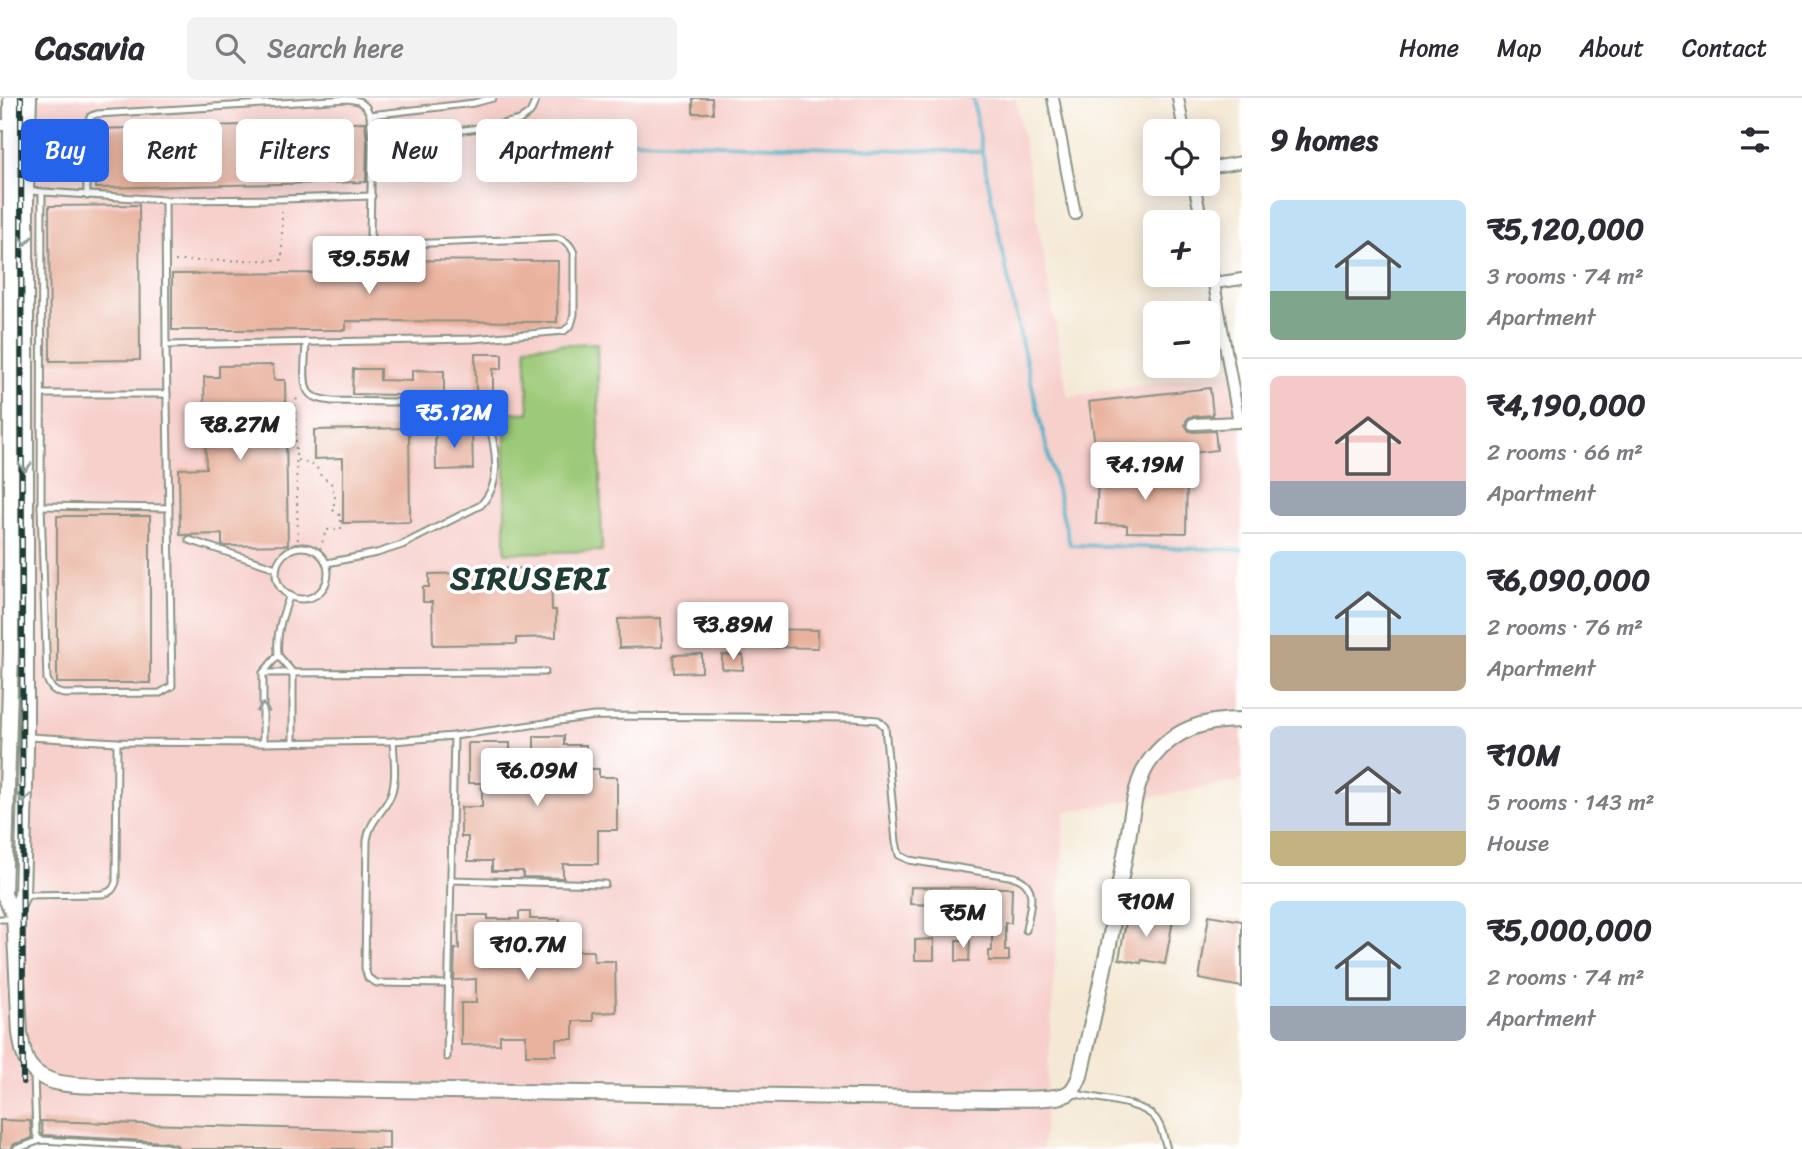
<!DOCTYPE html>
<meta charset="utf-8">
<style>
:root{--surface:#fff;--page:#f2f2f3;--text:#2b2b33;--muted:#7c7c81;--line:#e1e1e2;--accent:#2563eb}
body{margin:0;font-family:Sriracha,sans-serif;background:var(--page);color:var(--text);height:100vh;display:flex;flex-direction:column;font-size:26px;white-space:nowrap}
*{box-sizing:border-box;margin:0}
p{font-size:23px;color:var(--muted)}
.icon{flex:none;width:38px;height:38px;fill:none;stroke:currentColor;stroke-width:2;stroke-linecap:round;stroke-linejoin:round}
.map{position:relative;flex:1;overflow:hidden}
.side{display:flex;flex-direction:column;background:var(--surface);width:560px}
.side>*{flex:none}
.top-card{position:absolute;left:21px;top:21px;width:665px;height:63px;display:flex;gap:14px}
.controls{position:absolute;left:1143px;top:21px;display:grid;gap:14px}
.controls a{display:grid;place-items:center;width:77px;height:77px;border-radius:10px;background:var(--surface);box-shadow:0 4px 18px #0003;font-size:35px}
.price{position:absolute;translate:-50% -60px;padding:0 16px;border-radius:7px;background:#fff;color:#222;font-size:23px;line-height:46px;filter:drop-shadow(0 2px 4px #0008)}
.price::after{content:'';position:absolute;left:50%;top:42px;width:21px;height:16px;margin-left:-10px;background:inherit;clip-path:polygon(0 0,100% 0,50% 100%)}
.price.selected{background:var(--accent);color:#fff}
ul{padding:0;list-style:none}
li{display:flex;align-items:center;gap:21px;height:175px;padding:0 28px}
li+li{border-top:2px solid var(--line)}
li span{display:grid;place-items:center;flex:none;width:196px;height:140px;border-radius:10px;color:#555}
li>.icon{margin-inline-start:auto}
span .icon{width:84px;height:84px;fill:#fffc;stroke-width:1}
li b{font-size:30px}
h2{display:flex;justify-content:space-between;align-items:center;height:84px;padding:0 28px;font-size:30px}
.pill{padding:0 24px;border-radius:10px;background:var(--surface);box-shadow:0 4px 18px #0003;font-size:24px;line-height:63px}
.pill.selected{background:var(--accent);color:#fff}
header{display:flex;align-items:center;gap:42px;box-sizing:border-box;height:98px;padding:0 35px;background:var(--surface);border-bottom:2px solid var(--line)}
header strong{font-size:33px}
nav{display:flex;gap:38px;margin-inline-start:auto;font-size:24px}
.search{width:490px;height:63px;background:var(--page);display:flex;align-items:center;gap:18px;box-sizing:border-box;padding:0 24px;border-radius:10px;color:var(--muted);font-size:26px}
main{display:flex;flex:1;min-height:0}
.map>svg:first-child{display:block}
.built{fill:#f7d0cc}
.green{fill:#9dca78;stroke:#5e8456;stroke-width:2}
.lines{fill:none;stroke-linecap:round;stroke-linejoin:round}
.stream{stroke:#47b1c6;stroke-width:3.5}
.building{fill:#e9b29e}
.service-casing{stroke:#8a9384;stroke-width:9}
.minor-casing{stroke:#8a9384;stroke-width:14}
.tertiary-casing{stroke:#8a9384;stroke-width:18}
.path{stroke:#8a9384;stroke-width:2;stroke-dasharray:2 5;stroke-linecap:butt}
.service{stroke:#fff;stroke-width:5}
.minor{stroke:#fff;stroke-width:10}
.tertiary{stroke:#fff;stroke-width:14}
.rail-casing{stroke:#1f3d34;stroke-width:6}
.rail{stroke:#fff;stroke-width:3.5;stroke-dasharray:10;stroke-linecap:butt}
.oneway{stroke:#8f9e9a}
.labels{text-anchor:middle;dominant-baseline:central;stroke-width:7;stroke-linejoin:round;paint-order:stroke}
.district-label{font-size:32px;font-weight:bold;letter-spacing:2px;fill:#1f3d34;stroke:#fff}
</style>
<header>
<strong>Casavia</strong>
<div class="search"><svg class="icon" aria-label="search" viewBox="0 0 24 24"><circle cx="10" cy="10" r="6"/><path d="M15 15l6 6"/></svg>Search here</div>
<nav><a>Home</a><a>Map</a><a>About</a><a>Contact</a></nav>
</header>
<main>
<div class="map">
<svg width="1242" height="1051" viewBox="0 0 1242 1051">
<rect width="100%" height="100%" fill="#fff"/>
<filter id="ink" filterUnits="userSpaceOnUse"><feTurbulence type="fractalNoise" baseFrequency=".0143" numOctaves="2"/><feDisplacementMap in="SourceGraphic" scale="14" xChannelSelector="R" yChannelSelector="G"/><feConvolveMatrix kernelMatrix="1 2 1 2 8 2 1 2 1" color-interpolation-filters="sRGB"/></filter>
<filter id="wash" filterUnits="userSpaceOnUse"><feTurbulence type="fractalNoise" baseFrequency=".00686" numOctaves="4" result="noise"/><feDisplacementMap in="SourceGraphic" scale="28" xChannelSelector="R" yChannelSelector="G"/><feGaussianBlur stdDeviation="1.57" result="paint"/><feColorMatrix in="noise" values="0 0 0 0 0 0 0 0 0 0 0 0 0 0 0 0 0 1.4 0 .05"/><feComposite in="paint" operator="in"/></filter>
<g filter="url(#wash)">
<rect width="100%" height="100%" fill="#f5e9d5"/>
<path class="built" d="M0 0H1016L1068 299 1242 271V683L1065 714 1043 1051H0Z"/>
<path class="green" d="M597 245 602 453 505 455V314L529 315 526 248Z"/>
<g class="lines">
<g class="stream">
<path d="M973 0 982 53"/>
<path d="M579 41 834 50 982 54 1021 242 1070 447 1242 452"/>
</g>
</g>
<g id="blocks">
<g class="building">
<path d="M693 0H712L713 15H693Z"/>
<path d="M365 24 367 44 366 84 96 90 95 31Z"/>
<path d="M429 42 437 75 414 80 405 46Z"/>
<path d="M139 107 140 262 50 263 49 108Z"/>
<path d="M353 162 558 163 557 224 346 223V232H172V176L353 175Z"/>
<path d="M475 256H502V271H493V296H508V311H485L480 306V294H476Z"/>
<path d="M273 267 274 282H285L288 447 225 448 222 447V436L180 437 179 371 206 370 204 279H219V268Z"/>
<path d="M353 271H380V282L412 283V272L444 273V298L352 296Z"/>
<path d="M1210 290 1213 317 1189 319 1186 323 1185 327 1189 333 1193 334 1215 333 1217 352 1163 359 1162 353 1097 361 1089 304Z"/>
<path d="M409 330 410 424 343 425V360L314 361V332Z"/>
<path d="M435 332H472L473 371 436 372Z"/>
<path d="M1130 373 1187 374 1186 435 1127 434V427L1096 426 1098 381 1130 383Z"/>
<rect x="57" y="418" width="93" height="167"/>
<path d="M551 470 552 512H556V539L516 540V546L433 547 432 504H423V489H429V476L482 475V471Z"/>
<path d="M661 520 662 549 619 550 618 521Z"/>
<path d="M765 531 818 532V550L764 549Z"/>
<path d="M702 556V574L674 575 673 557Z"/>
<path d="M722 557H743V572L722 571Z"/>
<path d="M534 638H564V647H586V671H599V679H617V732H598V766H563V780L523 779V773H492V763H468V739H461V709H482V685H468V645H510V656H534Z"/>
<path d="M911 789 1012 790 1011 825H1005V853H1009V863H989V853H992V824L934 821 935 807 910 806Z"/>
<path d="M519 814H530V821H560V836H576V853H593L594 863H615L616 914 593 915V923H573V941H556V957H526V937H500V946L461 947V905H476V881L454 882 455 851H459L458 817H488V821H519Z"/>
<path d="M1128 814 1173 822 1165 866 1142 862 1141 865 1119 861Z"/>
<path d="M1209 817 1242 823V889L1199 881Z"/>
<path d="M934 841V862H915V842Z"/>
<path d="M956 842H970L969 863H956Z"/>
<path d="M0 1022 30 1023 32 1040 14 1046 11 1051H0Z"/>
<path d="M41 1023 389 1033V1051H179L177 1047 165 1044 43 1037Z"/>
</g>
</g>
</g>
<g filter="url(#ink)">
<use href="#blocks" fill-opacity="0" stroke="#8a9384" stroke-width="2"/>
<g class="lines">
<g class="service-casing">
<g id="service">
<path d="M370 17 474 5 493 0"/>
<path d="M372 44 494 28 520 22 530 15 535 4V0"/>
<path d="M29 93 165 102 282 101 372 98"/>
<path d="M42 95 41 408 47 581C51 591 54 594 64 596L160 595 172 588 166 247 165 102"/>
<path d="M87 98 86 27 91 18 97 16 348 1 359 3 366 9 370 17 372 44 370 136C372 142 374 144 381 147L558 140C567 143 570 146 574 155V216L571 227 564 233 472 241 166 247"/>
<path d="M306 244C306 256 301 288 310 296 315 301 325 302 332 303L451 305C459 306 470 307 477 311 494 322 498 366 494 383 492 393 487 400 481 407L402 447 377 455 327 465"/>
<path d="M43 296H167"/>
<path d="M41 408 169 410"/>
<path d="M189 442 276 470"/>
<circle cx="302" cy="475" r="26"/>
<path d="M278 557C276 535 282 518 290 497"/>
<path d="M263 575 545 574"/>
<path d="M29 639 117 644 263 645 393 643 454 638 594 618 854 620 878 622 885 629 896 744 899 757 909 762 1015 779C1040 788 1029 811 1026 832"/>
<path d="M393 643C394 662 398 686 388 703 379 718 370 724 367 742L365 870 368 880 377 885 449 886"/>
<path d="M263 645V575L278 557 293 575V645"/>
<path d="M451 782 605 786"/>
<path d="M24 797 102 796C111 794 113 792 116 784L117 644"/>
<path d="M0 821H14"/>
<path d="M447 959 454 638"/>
<path d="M34 978 36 1035 38 1040 41 1042"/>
<path d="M1072 995C1094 1001 1141 1003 1155 1020 1162 1028 1164 1041 1167 1051"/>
<path d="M16 1051 41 1042 165 1049 174 1051"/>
</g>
</g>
<g class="minor-casing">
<g id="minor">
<path d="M1053 0 1075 116"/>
<path d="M1178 0 1184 33"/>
<path d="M0 27H29"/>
<path d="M1208 70 1242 64"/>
<path d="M1194 86 1202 124"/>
<path d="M1214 185 1242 181"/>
<path d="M1193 326 1239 324 1208 153"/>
</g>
</g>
<g class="tertiary-casing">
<g id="tertiary">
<path d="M11 0V552L4 797 14 817 20 935C22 946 23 958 29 967 45 990 81 987 106 988L994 1001C1011 1000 1053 1003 1067 996 1075 992 1077 984 1080 978 1090 931 1102 883 1111 836 1116 804 1122 773 1128 741 1132 715 1135 681 1152 660 1176 630 1205 622 1242 622"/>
<path d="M14 817 22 797 26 651V93L29 0"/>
</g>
</g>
<g class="path">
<path d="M175 163 282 162V109"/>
<path d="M298 362 316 368 321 378 331 385 335 399 333 412 341 418V431L326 432 319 455"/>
<path d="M298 449 295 304 299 297"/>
</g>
<use href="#service" class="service"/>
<use href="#minor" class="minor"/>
<use href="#tertiary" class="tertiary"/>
<g class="rail-casing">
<path id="rail" d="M21 0 23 984"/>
</g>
<use href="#rail" class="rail"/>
</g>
<defs><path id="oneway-chevron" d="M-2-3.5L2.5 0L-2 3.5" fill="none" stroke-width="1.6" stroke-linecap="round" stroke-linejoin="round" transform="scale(1.75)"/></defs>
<g class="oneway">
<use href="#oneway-chevron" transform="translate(26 142) rotate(90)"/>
<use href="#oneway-chevron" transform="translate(25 369) rotate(90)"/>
<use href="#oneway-chevron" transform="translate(263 610) rotate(-90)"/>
<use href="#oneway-chevron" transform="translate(24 700) rotate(92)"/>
</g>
</g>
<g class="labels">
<g class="district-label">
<text x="530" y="480">SIRUSERI</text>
</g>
</g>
</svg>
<div class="controls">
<a><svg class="icon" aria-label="locate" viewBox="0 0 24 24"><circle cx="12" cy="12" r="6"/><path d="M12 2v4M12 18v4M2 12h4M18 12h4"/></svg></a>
<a>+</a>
<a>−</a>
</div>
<b class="price" style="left:369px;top:198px">₹9.55M</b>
<b class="price selected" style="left:454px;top:352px">₹5.12M</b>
<b class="price" style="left:240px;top:364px">₹8.27M</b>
<b class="price" style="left:1145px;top:404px">₹4.19M</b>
<b class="price" style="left:733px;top:564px">₹3.89M</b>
<b class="price" style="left:537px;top:710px">₹6.09M</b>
<b class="price" style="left:1146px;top:841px">₹10M</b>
<b class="price" style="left:963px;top:852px">₹5M</b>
<b class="price" style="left:528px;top:884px">₹10.7M</b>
<div class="top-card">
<a class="pill selected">Buy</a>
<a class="pill">Rent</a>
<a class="pill">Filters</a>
<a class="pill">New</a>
<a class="pill">Apartment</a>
</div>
</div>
<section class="side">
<h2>9 homes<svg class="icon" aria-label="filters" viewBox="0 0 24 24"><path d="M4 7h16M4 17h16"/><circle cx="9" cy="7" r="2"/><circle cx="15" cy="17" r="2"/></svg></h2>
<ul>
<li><span style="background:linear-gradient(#bfe0f5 65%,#7fa58c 0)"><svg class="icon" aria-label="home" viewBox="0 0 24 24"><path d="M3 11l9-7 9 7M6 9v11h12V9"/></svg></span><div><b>₹5,120,000</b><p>3 rooms · 74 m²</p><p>Apartment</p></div></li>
<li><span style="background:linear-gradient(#f6c9c9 75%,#9aa5b1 0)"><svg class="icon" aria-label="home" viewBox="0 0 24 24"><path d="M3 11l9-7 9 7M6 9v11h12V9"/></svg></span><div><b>₹4,190,000</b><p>2 rooms · 66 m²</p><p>Apartment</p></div></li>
<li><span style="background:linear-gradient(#bfe0f5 60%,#b9a48a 0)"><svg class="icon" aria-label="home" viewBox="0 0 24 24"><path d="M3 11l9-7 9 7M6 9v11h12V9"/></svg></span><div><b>₹6,090,000</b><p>2 rooms · 76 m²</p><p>Apartment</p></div></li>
<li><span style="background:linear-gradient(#c9d6e8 75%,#c2b280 0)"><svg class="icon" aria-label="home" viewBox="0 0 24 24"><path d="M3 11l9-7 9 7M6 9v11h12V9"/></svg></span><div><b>₹10M</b><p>5 rooms · 143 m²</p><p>House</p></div></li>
<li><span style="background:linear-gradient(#bfe0f5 75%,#9aa5b1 0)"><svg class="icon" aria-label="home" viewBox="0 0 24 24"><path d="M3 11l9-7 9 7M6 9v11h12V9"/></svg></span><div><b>₹5,000,000</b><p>2 rooms · 74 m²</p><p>Apartment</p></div></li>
</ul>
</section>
</main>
